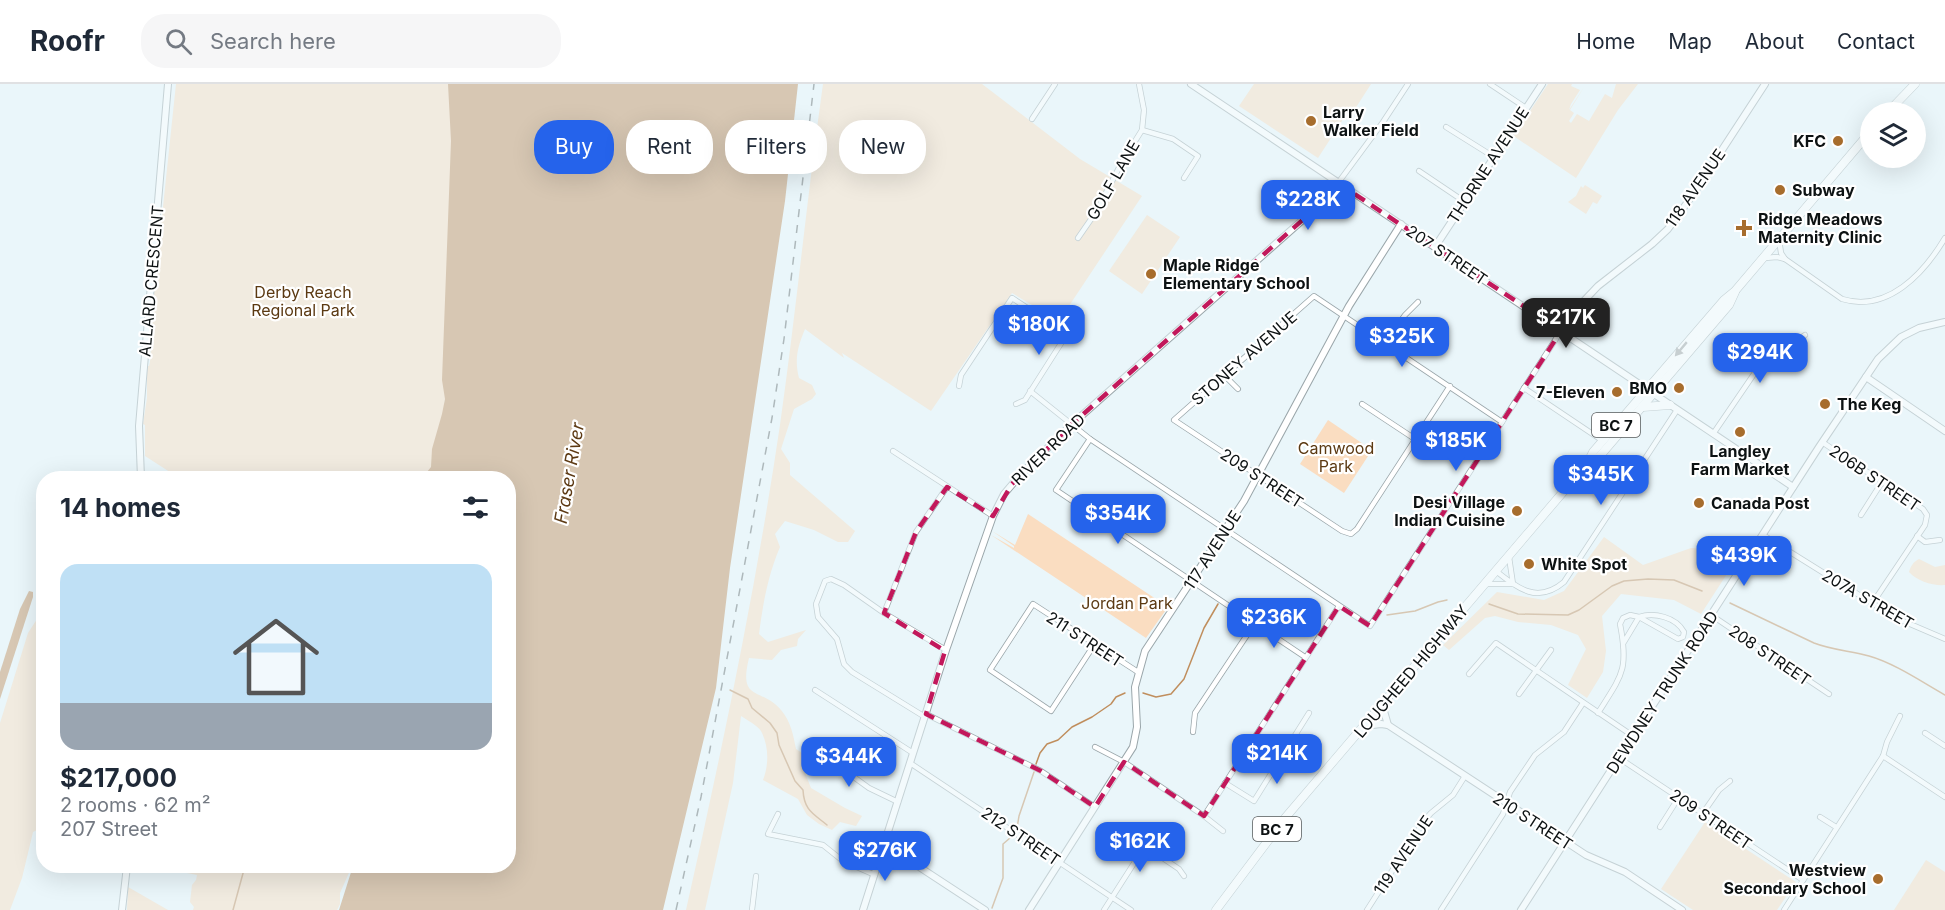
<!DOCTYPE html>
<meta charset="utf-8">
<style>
:root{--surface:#fff;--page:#f6f6f7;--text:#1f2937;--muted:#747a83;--line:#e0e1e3;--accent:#2563eb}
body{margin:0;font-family:Inter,sans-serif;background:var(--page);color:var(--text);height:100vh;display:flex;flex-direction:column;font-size:22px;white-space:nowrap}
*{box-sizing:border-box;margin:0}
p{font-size:20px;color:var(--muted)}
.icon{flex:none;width:33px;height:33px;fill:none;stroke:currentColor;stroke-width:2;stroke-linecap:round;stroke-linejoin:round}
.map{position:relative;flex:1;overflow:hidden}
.details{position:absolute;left:36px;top:387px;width:480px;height:402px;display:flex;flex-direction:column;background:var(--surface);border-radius:24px;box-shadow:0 6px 24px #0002}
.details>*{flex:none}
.guide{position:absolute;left:534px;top:36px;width:570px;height:54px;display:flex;gap:12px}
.tools{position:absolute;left:1860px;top:18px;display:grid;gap:12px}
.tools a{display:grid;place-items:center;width:66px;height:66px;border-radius:50%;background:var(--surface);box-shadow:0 6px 24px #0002;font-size:30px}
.price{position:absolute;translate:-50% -51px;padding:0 14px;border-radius:12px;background:var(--accent);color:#fff;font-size:20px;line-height:39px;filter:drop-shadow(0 2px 3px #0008)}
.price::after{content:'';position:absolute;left:50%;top:36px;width:18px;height:14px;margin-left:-9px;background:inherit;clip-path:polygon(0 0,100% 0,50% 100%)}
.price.active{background:#222;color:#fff}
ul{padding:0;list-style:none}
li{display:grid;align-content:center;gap:12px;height:318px;padding:0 24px}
li span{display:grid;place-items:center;height:186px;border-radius:18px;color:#555}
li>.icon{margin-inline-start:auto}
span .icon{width:108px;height:108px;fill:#fffc;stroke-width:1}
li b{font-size:26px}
h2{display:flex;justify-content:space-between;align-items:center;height:72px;padding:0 24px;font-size:26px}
.chip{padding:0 21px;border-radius:24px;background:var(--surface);box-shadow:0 6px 24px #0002;font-size:21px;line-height:54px}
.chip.active{background:var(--accent);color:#fff}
header{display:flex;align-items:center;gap:36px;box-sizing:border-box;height:84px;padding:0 30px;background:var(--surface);border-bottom:2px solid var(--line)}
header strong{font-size:28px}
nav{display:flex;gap:33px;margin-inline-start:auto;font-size:21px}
.search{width:420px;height:54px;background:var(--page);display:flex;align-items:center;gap:15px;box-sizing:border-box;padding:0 21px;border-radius:24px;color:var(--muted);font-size:22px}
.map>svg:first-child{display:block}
.green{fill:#faddc1}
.water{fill:#c08e5d}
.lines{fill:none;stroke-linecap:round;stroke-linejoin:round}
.stream{stroke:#c08e5d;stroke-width:1.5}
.street-casing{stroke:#9aa6aa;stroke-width:6}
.secondary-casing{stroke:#9aa6aa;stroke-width:8}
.highway-casing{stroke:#9aa6aa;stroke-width:9}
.street{stroke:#fff;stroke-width:4.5}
.secondary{stroke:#fff;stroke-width:6}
.highway{stroke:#fff;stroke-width:8}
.rail{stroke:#666e70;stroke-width:1.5;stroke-dasharray:8 8;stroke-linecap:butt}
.oneway{fill:#9ea0a1}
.marked{fill:none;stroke:#c2185b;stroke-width:4.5;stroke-dasharray:12 8;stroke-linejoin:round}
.poi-dot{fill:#a76d2d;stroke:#fff;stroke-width:2}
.labels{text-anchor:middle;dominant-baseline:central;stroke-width:4.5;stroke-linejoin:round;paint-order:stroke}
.shield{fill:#fff;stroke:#56595a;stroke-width:1.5}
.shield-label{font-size:15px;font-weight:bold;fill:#0d1213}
.poi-label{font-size:16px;font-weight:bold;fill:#0d1213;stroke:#fff;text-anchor:start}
.street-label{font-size:16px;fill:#0d1213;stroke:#fff}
.park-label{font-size:16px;fill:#5b3912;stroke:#fff}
.water-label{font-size:18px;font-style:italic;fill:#5d3a14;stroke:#fff}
</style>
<header>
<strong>Roofr</strong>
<div class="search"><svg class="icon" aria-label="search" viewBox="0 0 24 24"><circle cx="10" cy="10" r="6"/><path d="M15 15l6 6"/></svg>Search here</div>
<nav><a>Home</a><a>Map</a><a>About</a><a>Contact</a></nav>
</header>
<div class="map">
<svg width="1945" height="826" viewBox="0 0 1945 826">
<rect width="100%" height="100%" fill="#eaf6fa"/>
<g class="green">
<path d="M176 0H454L445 315 435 394H176V392L145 372V341L143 340 147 314V282H149L150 278 154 208Z"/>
<path d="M823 0H982L1080 75 1142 112 1059 237 1012 209 931 327 842 269 844 274 805 245C798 262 794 275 799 294L812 301 816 310 812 315 794 325 781 365 790 379V391L855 447 848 458H838L814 446 785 437 775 450 780 463C768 491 763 519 759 550L768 558 806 546 798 555 797 562 781 566 772 576 749 574C738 618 761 603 781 626 791 638 793 650 796 665L808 673 805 689 811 704 845 724 862 732 856 742 840 738 832 746 819 740 807 731 798 715 763 696C769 681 769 662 761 647 757 641 747 636 741 632L733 699 705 826H686C722 666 756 504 780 341 796 228 807 114 823 0Z"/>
<path d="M1254 0H1371L1355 25 1351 23 1318 74 1239 22Z"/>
<path d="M1548 0H1572L1571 2 1580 6 1571 20 1569 26 1584 3 1570 26 1574 29 1569 37 1571 39 1577 30 1589 37 1605 10 1612 14 1616 0H1638L1618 26 1576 94 1515 53 1512 54Z"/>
<path d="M1585 101 1602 112 1597 120 1593 118 1586 130 1568 118 1576 112 1581 102 1583 104Z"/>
<path d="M1147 131 1180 153 1142 210 1109 187Z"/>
<path d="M1328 336 1372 366 1344 409 1300 380Z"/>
<path d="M1028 430 1168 523 1146 554 991 451 1014 464V462L992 447 1015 461Z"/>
<path d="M1604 453 1643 481 1691 464 1708 465 1734 479 1701 530 1674 516 1621 510 1602 532 1606 567 1603 588 1587 614 1568 601 1586 565 1578 551 1551 541 1518 538 1495 532 1485 534 1449 566 1443 561 1497 508 1544 516 1564 507Z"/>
<path d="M1919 475 1935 483 1945 481V501C1933 502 1917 497 1909 488 1911 482 1913 478 1919 475Z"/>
<path d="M43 526V743L33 748 22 794 10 826H0V639L28 549Z"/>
<path d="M1705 738 1796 798 1777 826H1693L1661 805Z"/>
<path d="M1926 776 1945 788V826H1894Z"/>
<path d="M187 782H352L340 809V820L337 826H193L194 823 190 818 192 801 196 796 197 791 187 789Z"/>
<path d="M128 803 168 826H127Z"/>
</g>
<g class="water">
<path d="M448 0H798L785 117 730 484 716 604 663 826H339L353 782H508V394H426L427 388 431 383 432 365 442 330 445 315 442 296 451 57Z"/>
<path d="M29 507 33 508V513L0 615V588L20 525Z"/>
</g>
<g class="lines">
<g class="stream">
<path d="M1730 519 1814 559C1832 566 1851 567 1869 572 1894 579 1922 598 1945 611"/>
<path d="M1489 520 1518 530 1568 531 1579 526 1612 502 1624 497 1648 495 1674 496 1702 507"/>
<path d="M1387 531 1415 527 1438 518 1447 516"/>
<path d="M730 606 748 615 752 624 770 639 777 649 779 661 795 697 803 706C804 727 814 730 827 741"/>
<path d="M1143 609 1156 613 1171 610 1184 595 1204 544 1218 520"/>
<path d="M1036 680 1040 669 1047 660 1058 656 1072 643 1092 633 1111 620 1116 613 1125 609"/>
<path d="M1017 744 1019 732 1034 688"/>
<path d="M992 824 1003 794V760L1010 754"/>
<path d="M233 826 245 782"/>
</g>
<g class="street-casing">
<g id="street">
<path d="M1490 0 1526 24"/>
<path d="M1032 35 1055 0"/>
<path d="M1446 43 1494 73"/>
<path d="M1142 46 1173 55 1198 72 1184 94"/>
<path d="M1419 87 1465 118"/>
<path d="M1338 99 1383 38 1408 0"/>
<path d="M1078 154 1096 128 1122 78 1142 46 1144 26 1139 0"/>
<path d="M1779 155 1781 169 1785 175"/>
<path d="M1765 174 1777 173 1785 175 1842 215C1888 229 1924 189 1945 154"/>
<path d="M1385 259 1405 231 1418 218"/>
<path d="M1224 291 1238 305"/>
<path d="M959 302 961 291 1012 214 1067 250 1025 316 1016 320"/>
<path d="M1450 302 1357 445 1351 450 1342 447 1174 336 1314 212 1502 338"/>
<path d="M1524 304 1603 357"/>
<path d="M1030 307 1090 355 1370 542 1561 247"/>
<path d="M1362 320 1415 355"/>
<path d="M1713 350 1754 290 1805 251"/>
<path d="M1090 355 1056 406 1305 573"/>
<path d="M1822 358 1911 417 1923 425 1927 431 1925 441 1872 520"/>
<path d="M893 367 993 432"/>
<path d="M1861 431 1882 398"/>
<path d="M1763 451 1896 534 1945 555"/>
<path d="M1917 452 1925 458 1940 456"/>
<path d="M1509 473 1513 500"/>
<path d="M1496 487C1518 505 1538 520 1564 498L1677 326"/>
<path d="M1486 500H1513"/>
<path d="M884 529 916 448 947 403"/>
<path d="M1711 531 1829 610"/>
<path d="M1094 561 1051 627 990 586 1033 520 1138 588"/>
<path d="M1469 590 1496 559 1633 652"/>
<path d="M815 606 913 669"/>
<path d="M1519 610 1551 566"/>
<path d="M1598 629C1622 591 1629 586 1620 540L1623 534 1630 531 1639 533 1678 555 1683 553 1684 548C1676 533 1654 528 1639 533L1624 558"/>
<path d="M926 630 1041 687 1095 723"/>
<path d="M925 633 852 588 844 580 837 555 818 533 816 520 825 497 831 495 844 501 884 529 946 566"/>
<path d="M1193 648 1195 629 1255 539"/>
<path d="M1925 649 1945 662"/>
<path d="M1095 663 1124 678 1204 732 1223 747"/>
<path d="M815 665 869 704 898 718"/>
<path d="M1883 672 1945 713"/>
<path d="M1619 674 1803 796"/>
<path d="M910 679 1131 826"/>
<path d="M1225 699 1254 717 1309 629"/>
<path d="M1703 729 1719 706 1730 697"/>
<path d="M778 730 768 750 823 761 843 777 875 791"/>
<path d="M1204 732 1339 522"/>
<path d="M1820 733 1836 743"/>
<path d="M1660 743 1679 713"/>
<path d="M752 826 756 792"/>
<path d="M1104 826 1145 762 1179 785 1184 792"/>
<path d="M1367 826 1424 737 1431 729 1453 711 1465 692"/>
<path d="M1441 826 1503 730 1510 708 1535 671 1564 648 1583 619"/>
<path d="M1784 826 1883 672 1887 658 1900 632"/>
</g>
</g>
<g class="secondary-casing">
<g id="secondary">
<path d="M1191 0 1793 403"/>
<path d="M1435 163 1542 0"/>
<path d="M1561 247 1580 221 1598 202 1652 160 1668 145 1692 112 1765 0"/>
<path d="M1866 293 1945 347"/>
<path d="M141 394 139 342 168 0"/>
<path d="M1382 620 1388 641"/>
<path d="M1364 642 1381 640 1388 641 1586 771 1625 788 1682 826"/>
<path d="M884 763 901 771 985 826"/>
<path d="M122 826 127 782"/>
<path d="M863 826 946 566 993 432 1004 410 1022 389 1071 341 1315 125 1338 99"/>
<path d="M1029 826 1133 663 1137 643 1135 603 1145 567 1244 417 1349 222 1401 140"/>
<path d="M1521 826 1819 363 1878 275 1901 253 1919 244 1945 238"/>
</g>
</g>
<g class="highway-casing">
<g id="highway">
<path d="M1888 28 1915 0"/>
<path d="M1643 323 1670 321"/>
<path d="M1587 380 1599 373 1729 221 1735 208"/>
<path d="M1216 826 1285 734 1587 380 1593 368 1724 216 1735 207 1870 48"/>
</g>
</g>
<use href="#street" class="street"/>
<use href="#secondary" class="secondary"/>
<use href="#highway" class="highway"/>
<path class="rail" d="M676 826 701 713 772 334 784 255 814 0"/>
</g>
<defs><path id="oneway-solid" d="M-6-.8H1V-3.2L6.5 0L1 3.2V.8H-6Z" transform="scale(1.5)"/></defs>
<use class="oneway" href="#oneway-solid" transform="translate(1681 265) rotate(130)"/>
<path d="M0 0H1945V826H0ZM1338 99 1561 247 1370 542 1339 522 1204 732 1124 678 1095 723 1041 687 926 630 945 567 884 529 916 448 947 403 993 432 1012 400 1071 341 1315 125Z" fill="#eaf6fa" fill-opacity=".55" fill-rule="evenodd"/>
<path class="marked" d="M1338 99 1561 247 1370 542 1339 522 1204 732 1124 678 1095 723 1041 687 926 630 945 567 884 529 916 448 947 403 993 432 1012 400 1071 341 1315 125Z"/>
<g class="poi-dot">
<circle cx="1311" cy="37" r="6"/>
<circle cx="1838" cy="57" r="6"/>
<circle cx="1780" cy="106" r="6"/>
<path d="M1741 135h6v6h6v6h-6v6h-6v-6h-6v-6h6z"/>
<circle cx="1151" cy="190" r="6"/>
<circle cx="1679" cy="304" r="6"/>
<circle cx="1617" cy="308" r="6"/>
<circle cx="1825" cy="320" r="6"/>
<circle cx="1740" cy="348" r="6"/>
<circle cx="1699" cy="419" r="6"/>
<circle cx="1517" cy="427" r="6"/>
<circle cx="1529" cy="480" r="6"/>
<circle cx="1878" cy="795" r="6"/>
</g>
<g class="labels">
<g class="shield">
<rect x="1592" y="329" width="48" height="24" rx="4.5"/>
<rect x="1253" y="733" width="48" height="24" rx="4.5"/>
</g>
<g class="shield-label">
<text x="1616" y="341">BC 7</text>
<text x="1277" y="745">BC 7</text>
</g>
<g class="poi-label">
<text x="1323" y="28">Larry<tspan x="1323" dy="18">Walker Field</tspan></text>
<text x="1826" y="57" text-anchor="end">KFC</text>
<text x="1792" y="106">Subway</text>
<text x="1758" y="135">Ridge Meadows<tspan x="1758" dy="18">Maternity Clinic</tspan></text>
<text x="1163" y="181">Maple Ridge<tspan x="1163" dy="18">Elementary School</tspan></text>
<text x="1667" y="304" text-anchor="end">BMO</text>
<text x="1605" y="308" text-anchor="end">7-Eleven</text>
<text x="1837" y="320">The Keg</text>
<text x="1740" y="367" text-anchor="middle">Langley<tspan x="1740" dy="18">Farm Market</tspan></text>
<text x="1505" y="418" text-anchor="end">Desi Village<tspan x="1505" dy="18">Indian Cuisine</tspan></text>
<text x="1711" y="419">Canada Post</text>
<text x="1541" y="480">White Spot</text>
<text x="1866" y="786" text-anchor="end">Westview<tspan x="1866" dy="18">Secondary School</tspan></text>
</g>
<g class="street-label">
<text transform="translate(1488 81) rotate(-57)">THORNE AVENUE</text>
<text transform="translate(1113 96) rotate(-60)">GOLF LANE</text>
<text transform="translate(1695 104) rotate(-55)">118 AVENUE</text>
<text transform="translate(1447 171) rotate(34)">207 STREET</text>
<text transform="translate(151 197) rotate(-85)">ALLARD CRESCENT</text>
<text transform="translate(1244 274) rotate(-41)">STONEY AVENUE</text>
<text transform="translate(1048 365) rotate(-44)">RIVER ROAD</text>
<text transform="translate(1262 394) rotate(33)">209 STREET</text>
<text transform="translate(1875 394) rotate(34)">206B STREET</text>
<text transform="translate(1212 466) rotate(-57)">117 AVENUE</text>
<text transform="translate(1868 515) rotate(30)">207A STREET</text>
<text transform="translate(1085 555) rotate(33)">211 STREET</text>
<text transform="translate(1770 571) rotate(34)">208 STREET</text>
<text transform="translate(1411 587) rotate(-50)">LOUGHEED HIGHWAY</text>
<text transform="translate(1662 608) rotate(-57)">DEWDNEY TRUNK ROAD</text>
<text transform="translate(1711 735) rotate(34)">209 STREET</text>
<text transform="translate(1533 737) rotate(33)">210 STREET</text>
<text transform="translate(1021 752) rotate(34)">212 STREET</text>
<text transform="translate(1403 771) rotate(-56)">119 AVENUE</text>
</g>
<g class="park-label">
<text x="303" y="208">Derby Reach<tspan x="303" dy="18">Regional Park</tspan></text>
<text x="1336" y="364">Camwood<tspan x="1336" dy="18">Park</tspan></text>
<text x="1127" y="519">Jordan Park</text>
</g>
<g class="water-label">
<text transform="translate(569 389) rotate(-80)">Fraser River</text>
</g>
</g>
</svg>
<div class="tools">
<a><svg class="icon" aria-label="layers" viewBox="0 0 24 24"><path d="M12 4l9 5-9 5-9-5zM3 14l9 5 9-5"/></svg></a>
</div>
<b class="price" style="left:1308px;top:147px">$228K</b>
<b class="price active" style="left:1566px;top:265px">$217K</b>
<b class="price" style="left:1039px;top:272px">$180K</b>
<b class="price" style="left:1402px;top:284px">$325K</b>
<b class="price" style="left:1760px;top:300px">$294K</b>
<b class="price" style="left:1456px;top:388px">$185K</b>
<b class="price" style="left:1601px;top:422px">$345K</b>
<b class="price" style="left:1118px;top:461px">$354K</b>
<b class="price" style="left:1744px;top:503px">$439K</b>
<b class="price" style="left:1274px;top:565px">$236K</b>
<b class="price" style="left:1277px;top:701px">$214K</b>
<b class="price" style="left:849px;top:704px">$344K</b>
<b class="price" style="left:1140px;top:789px">$162K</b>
<b class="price" style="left:885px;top:798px">$276K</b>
<div class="guide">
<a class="chip active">Buy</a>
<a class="chip">Rent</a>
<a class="chip">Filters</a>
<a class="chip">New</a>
</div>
<section class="details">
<h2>14 homes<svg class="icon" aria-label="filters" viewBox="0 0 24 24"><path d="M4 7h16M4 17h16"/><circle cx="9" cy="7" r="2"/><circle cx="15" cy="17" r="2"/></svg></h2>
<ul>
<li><span style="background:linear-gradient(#bfe0f5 75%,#9aa5b1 0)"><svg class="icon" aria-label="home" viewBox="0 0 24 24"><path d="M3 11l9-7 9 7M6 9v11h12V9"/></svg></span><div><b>$217,000</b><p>2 rooms · 62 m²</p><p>207 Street</p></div></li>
</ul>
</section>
</div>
